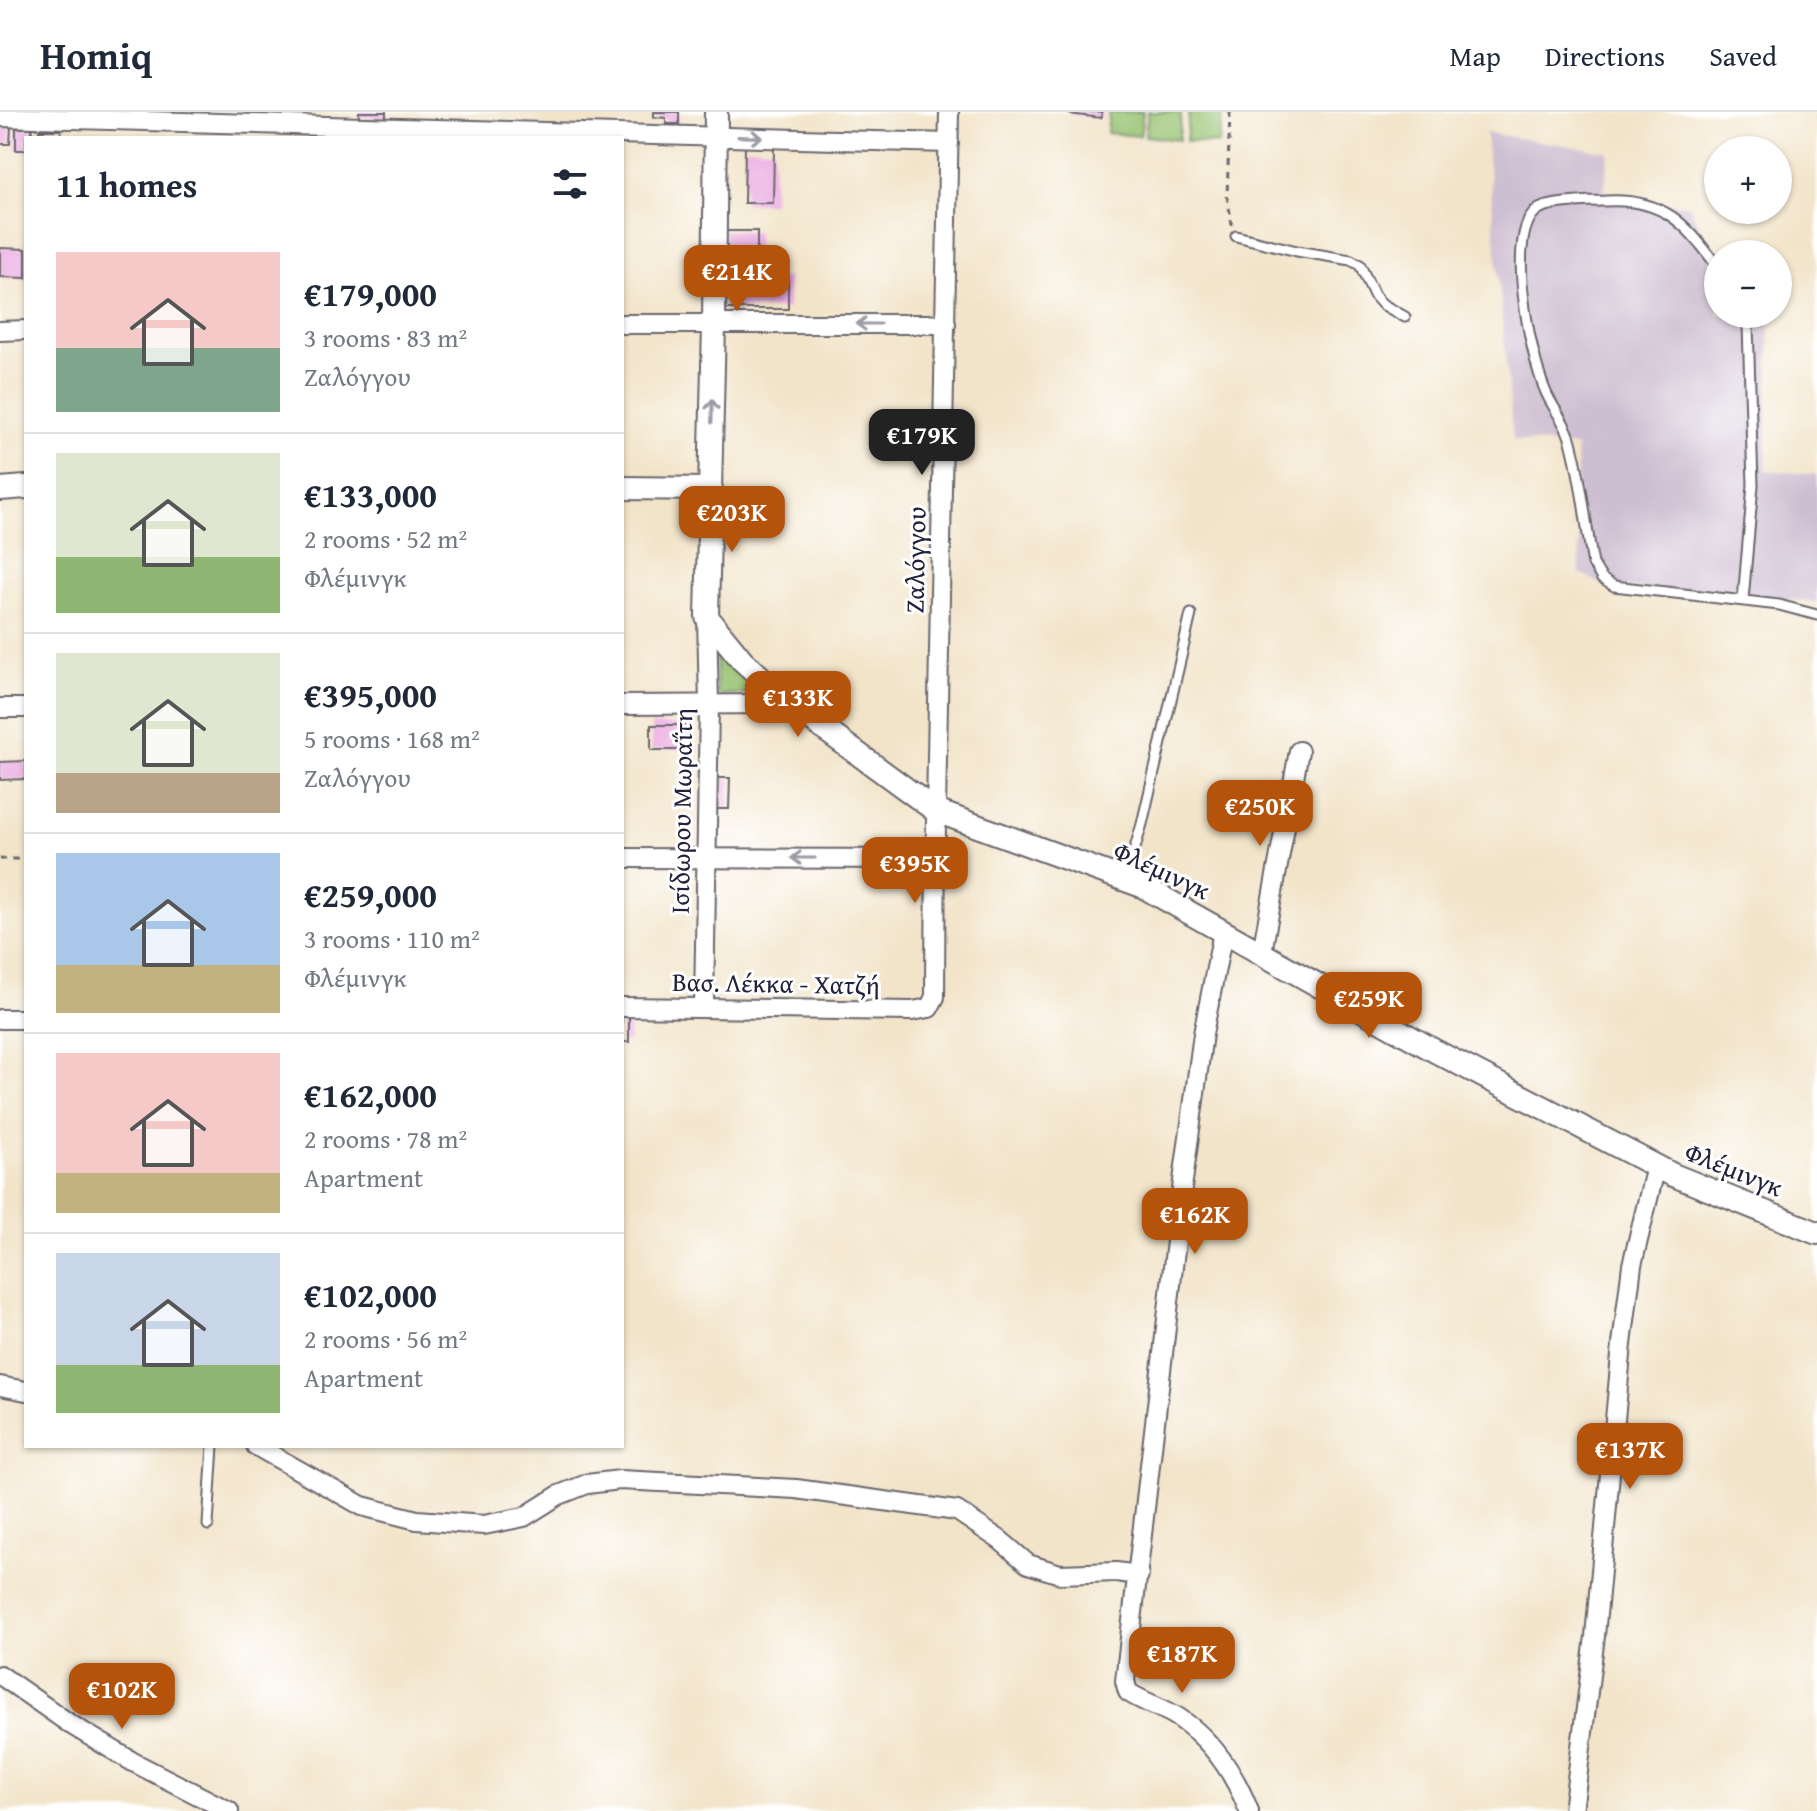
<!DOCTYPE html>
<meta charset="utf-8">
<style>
:root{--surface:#fff;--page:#f6f6f7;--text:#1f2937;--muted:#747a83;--line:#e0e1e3;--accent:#b45309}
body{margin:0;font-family:"Gentium Book Plus",serif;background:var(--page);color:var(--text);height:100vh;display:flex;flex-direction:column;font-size:30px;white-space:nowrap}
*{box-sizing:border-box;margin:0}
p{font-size:26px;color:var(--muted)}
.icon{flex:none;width:44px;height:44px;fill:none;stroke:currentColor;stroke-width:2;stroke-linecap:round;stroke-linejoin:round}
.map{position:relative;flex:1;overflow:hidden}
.sheet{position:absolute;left:24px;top:24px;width:600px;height:1312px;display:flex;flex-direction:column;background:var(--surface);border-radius:0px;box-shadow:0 2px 6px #0004}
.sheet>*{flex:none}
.fabs{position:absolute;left:1704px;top:24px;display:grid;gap:16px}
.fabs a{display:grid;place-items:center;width:88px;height:88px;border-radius:50%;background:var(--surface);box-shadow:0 2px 6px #0004;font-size:40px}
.price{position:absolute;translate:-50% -68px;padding:0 18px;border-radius:16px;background:var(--accent);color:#fff;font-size:26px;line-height:52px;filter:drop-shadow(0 2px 4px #0008)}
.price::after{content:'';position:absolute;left:50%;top:48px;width:24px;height:18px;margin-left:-12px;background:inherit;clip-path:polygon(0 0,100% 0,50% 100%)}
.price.current{background:#222;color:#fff}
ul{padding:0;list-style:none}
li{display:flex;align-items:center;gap:24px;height:200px;padding:0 32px}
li+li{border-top:2px solid var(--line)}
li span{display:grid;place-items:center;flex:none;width:224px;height:160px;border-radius:0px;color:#555}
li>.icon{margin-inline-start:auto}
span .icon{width:96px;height:96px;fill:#fffc;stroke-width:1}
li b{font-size:34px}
h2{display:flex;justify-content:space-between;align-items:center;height:96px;padding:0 32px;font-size:34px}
header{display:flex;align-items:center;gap:48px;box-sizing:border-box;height:112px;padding:0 40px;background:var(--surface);border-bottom:2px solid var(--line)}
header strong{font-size:38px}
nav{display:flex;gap:44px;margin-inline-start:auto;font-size:28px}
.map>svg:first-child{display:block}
.industrial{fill:#cebed1}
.green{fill:#96c270;stroke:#5c7256;stroke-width:2}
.building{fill:#ebabe2}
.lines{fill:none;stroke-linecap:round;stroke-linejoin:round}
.service-casing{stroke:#6b666d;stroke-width:13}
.minor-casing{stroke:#6b666d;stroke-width:22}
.tertiary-casing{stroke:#6b666d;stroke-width:26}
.path{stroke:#6b666d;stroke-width:3;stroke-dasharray:6 6;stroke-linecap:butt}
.service{stroke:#fff;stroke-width:9}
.minor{stroke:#fff;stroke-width:18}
.tertiary{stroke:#fff;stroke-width:22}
.oneway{stroke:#9c9ca7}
.labels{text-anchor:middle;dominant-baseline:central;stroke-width:6;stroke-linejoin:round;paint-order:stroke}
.street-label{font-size:26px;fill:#22223b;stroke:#fff}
</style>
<header>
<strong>Homiq</strong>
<nav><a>Map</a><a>Directions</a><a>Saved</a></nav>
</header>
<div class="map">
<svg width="1817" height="1699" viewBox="0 0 1817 1699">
<rect width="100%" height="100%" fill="#fff"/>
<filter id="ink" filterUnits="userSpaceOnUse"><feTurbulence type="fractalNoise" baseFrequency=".0125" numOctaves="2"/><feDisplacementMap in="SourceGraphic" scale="16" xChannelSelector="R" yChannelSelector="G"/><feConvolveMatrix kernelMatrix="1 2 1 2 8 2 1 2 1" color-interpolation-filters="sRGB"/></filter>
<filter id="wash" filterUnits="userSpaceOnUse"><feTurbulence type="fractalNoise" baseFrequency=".006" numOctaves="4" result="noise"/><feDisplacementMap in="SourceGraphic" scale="32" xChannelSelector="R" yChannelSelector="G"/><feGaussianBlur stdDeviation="1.8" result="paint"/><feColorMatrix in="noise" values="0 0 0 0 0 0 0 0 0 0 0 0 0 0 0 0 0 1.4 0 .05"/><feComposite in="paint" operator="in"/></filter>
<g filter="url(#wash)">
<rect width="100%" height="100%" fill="#f2e4c9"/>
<path class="industrial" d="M1486 21 1609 40 1604 81 1690 94 1718 161V202H1770L1766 358 1817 363V490L1605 474 1580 461 1576 335 1513 328Z"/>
<g class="green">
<path d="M1109 0H1143L1140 24 1107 21Z"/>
<path d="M1148 0H1181L1179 28 1145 24Z"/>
<path d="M1189 0H1222L1219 32 1186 29Z"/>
<path d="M716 530 766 581 717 583Z"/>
</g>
<g id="blocks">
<g class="building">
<path d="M359 0H386V6L359 5Z"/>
<path d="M654 0H679V12H666V6L654 5Z"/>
<path d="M1069 0H1102L1101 6 1069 2Z"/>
<path d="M0 15H11L10 32H0Z"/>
<path d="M16 16H32V26H26V38H16Z"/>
<rect x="39" y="18" width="22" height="8"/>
<path d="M745 35 774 36 773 91H744Z"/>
<path d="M724 119H757V166H788V197H724Z"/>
<path d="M0 136 26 137V166L0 165Z"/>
<rect x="651" y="613" width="38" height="25"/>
<path d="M26 649V667L0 668V650Z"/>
<path d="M717 666H730L729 697H717Z"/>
<rect x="622" y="904" width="7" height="26"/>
</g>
</g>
</g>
<g filter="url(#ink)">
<use href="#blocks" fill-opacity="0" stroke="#6b666d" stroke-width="2"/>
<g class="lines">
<g class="service-casing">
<g id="service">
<path d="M1236 124 1297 139 1351 148 1360 153 1374 183 1382 192 1405 205"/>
<path d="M1718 156C1688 112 1662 85 1605 89 1591 89 1551 90 1539 97 1503 118 1531 245 1545 278 1551 294 1565 309 1570 326 1582 367 1585 410 1593 452L1602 467 1614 474 1779 493 1817 503"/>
<path d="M1743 488 1753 373 1748 213 1743 202"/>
<path d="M1126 767 1142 712 1191 502"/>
<path d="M208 1413 213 1334"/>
</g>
</g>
<g class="minor-casing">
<g id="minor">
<path d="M0 5 949 31"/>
<path d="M622 212H946"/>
<path d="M0 219 26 218"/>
<path d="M622 593 790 592"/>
<path d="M0 596H26"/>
<path d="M622 746 937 747"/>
<path d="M1223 820 1203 922 1183 1069 1125 1569 1128 1580C1144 1591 1163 1595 1179 1606 1212 1628 1235 1663 1249 1699"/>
<path d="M1262 840 1299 639"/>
<path d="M704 894 709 593 707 505"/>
<path d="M622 895 912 899 929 896 935 885 936 699 949 0"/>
<path d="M0 907H26"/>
<path d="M0 1274 26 1279"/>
<path d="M256 1334 362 1394 417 1408 484 1413 524 1405 559 1383 587 1372 620 1368 796 1377 957 1399 1000 1428 1028 1452 1060 1462 1116 1460 1139 1463"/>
<path d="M0 1563 70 1612 133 1650 229 1699"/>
<path d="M1573 1699 1595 1524 1622 1232 1632 1153 1656 1054"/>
</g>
</g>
<g class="tertiary-casing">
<g id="tertiary">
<path d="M716 0 714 212 707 505 742 548 790 592 936 699 1142 774 1435 939 1673 1063 1817 1121"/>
<path d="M622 376 711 377"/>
<path d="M0 377 26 375"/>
</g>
</g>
<g class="path">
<path d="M1230 0 1227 84 1232 113"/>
<path d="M0 747H26"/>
</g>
<use href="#service" class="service"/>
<use href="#minor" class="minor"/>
<use href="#tertiary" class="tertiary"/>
</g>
<defs><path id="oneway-shaft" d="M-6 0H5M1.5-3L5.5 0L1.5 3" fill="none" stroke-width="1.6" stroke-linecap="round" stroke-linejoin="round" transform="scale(2)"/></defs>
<g class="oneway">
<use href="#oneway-shaft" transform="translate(750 25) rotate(2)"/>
<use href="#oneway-shaft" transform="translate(868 212) rotate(180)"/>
<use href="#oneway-shaft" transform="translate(712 299) rotate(-89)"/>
<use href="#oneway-shaft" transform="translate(803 746) rotate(-180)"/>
</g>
</g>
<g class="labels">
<g class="street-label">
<text transform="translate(915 448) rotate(-89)">Ζαλόγγου</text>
<text transform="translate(681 699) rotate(-89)">Ισίδωρου Μωραΐτη</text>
<text transform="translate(1162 758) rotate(25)">Φλέμινγκ</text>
<text transform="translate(776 871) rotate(1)">Βασ. Λέκκα - Χατζή</text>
<text transform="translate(1734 1057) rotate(22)">Φλέμινγκ</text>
</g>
</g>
</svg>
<div class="fabs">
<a>+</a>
<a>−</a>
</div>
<b class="price" style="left:737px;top:201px">€214K</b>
<b class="price current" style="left:922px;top:365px">€179K</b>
<b class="price" style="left:732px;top:442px">€203K</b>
<b class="price" style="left:798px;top:627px">€133K</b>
<b class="price" style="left:1260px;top:736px">€250K</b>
<b class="price" style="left:915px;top:793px">€395K</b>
<b class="price" style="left:1369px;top:928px">€259K</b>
<b class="price" style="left:1195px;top:1144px">€162K</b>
<b class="price" style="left:1630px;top:1379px">€137K</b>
<b class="price" style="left:1182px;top:1583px">€187K</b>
<b class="price" style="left:122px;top:1619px">€102K</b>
<section class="sheet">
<h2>11 homes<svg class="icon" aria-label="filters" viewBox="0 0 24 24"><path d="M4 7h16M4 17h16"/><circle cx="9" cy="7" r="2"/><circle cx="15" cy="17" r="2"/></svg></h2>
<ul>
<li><span style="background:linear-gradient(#f6c9c9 60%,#7fa58c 0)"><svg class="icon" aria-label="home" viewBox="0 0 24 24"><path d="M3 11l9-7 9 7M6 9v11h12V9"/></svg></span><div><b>€179,000</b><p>3 rooms · 83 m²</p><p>Ζαλόγγου</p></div></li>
<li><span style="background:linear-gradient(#dfe7d0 65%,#8fb573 0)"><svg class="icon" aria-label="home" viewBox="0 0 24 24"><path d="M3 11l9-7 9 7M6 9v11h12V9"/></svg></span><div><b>€133,000</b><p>2 rooms · 52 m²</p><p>Φλέμινγκ</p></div></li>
<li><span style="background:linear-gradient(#dfe7d0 75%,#b9a48a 0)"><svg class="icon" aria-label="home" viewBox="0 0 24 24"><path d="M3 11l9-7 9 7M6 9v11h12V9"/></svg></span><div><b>€395,000</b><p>5 rooms · 168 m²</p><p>Ζαλόγγου</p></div></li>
<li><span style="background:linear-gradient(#a9c7e8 70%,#c2b280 0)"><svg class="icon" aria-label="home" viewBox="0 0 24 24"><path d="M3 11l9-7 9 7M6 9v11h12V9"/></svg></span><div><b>€259,000</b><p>3 rooms · 110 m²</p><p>Φλέμινγκ</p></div></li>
<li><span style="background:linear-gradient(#f6c9c9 75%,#c2b280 0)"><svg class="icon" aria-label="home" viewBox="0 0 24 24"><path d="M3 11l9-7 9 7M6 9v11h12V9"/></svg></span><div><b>€162,000</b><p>2 rooms · 78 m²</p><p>Apartment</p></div></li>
<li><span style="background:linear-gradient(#c9d6e8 70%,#8fb573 0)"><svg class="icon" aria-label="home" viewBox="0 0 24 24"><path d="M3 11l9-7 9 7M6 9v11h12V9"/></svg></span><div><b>€102,000</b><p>2 rooms · 56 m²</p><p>Apartment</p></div></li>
</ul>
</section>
</div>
